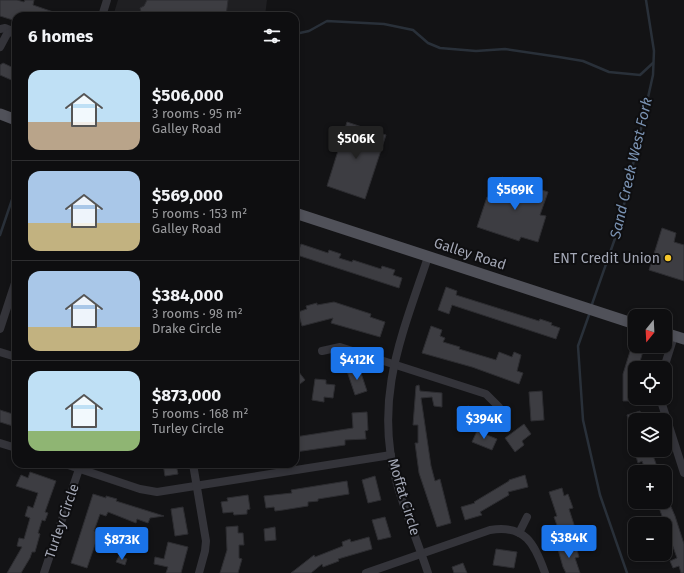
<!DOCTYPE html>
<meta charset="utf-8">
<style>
:root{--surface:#0e0e10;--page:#1c1c1e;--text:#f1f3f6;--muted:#9b9c9f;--line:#2e2e30;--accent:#1a73e8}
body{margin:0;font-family:"Fira Sans",sans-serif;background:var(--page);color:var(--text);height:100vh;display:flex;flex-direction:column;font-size:15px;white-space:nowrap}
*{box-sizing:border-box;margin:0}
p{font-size:13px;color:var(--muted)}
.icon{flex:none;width:22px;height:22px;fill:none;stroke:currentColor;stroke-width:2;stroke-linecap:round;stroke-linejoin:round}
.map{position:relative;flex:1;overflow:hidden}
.panel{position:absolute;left:12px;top:12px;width:287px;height:456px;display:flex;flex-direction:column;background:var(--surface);border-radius:12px;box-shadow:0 2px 6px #0003,0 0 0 1px var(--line)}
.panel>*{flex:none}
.needle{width:26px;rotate:198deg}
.fabs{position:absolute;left:628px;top:309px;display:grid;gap:8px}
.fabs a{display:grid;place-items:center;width:44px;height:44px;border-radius:8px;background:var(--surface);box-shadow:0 2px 6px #0003,0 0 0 1px var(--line);font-size:20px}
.price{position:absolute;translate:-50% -34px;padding:0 9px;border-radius:4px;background:var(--accent);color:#fff;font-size:13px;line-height:26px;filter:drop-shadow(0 1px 2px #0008)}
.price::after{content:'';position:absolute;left:50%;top:24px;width:12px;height:9px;margin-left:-6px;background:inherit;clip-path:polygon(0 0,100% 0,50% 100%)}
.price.current{background:#222;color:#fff}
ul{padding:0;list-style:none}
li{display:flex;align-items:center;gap:12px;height:100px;padding:0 16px}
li+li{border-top:1px solid var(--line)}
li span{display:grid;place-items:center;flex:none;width:112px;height:80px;border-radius:12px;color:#555}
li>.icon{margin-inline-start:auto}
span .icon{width:48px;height:48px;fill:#fffc;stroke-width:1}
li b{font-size:17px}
h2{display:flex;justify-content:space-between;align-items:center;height:48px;padding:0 16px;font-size:17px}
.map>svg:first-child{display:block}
.built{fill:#1f1f22}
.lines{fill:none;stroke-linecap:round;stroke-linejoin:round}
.stream{stroke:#293039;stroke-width:2.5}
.building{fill:#3d3d42;stroke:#2d2d31}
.minor{stroke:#34343a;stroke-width:8}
.major{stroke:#505159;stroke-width:11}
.poi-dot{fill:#f5c62b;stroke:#0e0e10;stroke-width:1.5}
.labels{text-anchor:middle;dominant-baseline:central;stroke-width:4;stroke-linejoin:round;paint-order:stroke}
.street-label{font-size:14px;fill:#a4a8b6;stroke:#0e0e10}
.poi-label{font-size:14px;fill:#a4a8b6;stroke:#0e0e10;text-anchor:end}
.water-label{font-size:15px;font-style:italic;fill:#7a92b2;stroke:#0e0e10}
</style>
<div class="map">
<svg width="684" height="573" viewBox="0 0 684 573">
<rect width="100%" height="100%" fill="#131315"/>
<path class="built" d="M118 0H267L265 16H113Z"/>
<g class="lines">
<g class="stream">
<path d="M295 34 309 31 327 21 384 24 413 30 428 43 440 48 476 51 505 49 559 57 583 61 609 72 640 75 653 63"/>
<path d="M0 235 16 188"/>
<path d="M591 307 619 227 653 75 654 51 646 0"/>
<path d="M590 312 578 346 583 420 600 495 627 573"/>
</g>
</g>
<g class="building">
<path d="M0 0H17L24 2 25 0H34L33 5 62 15V16H16V21L0 16Z"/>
<path d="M147 0H228L226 16H142L140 8 144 6Z"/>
<path d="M3 63 16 69V82L0 75V65Z"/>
<path d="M347 122 386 135 365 199 327 186Z"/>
<path d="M502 177 548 192 540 215 546 216 538 242 521 237 519 241 477 227 487 197 495 199Z"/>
<path d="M662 228 676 233 674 242 684 245V281L649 270Z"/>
<path d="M301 244 328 253 329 250 341 254 339 258 352 262 353 260 381 269 382 266 395 270 393 275 402 278 399 288 297 255Z"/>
<path d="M446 287 457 291 456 295 539 321 540 319 552 323 551 325 560 328 556 339 452 305 449 314 438 310Z"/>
<path d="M334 302 371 314 370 317 385 322 380 337 331 323 333 318 302 326 298 312 307 309 306 306 317 303V305Z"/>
<path d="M431 326 442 330 440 336 445 338 443 342 460 347 459 349 496 360 499 352 512 357 514 352 521 355 517 371 523 373 519 384 472 367 422 353Z"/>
<path d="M632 345 644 348 638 368H635V401H623V374Z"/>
<path d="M295 367 305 380 295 388Z"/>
<path d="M359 367 367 391 355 395 347 371Z"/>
<path d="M315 379 326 380V384L335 385 333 398 324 397V402L312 400Z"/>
<path d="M419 385 420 391 442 393V407L434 406 432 397 421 398 431 466 435 481 440 479 451 523 437 527 419 473 415 443H418V425H413L416 386Z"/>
<path d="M542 391 544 420 531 421 529 392Z"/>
<path d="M469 406 473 427 461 430 457 409Z"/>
<path d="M0 410 16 415V427L0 422Z"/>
<path d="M640 411 642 420H635V436H633L627 415Z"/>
<path d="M367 412 368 430 365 431 366 439 345 440V445L295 452V437L353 428 352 413Z"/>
<path d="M524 424 531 434 522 441 524 445 515 452 505 438Z"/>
<path d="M477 431 497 439 492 450 472 442Z"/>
<path d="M638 450H651L659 472H646L642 461 638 463 635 453 639 452Z"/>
<path d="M163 464H176L178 474 165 476Z"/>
<path d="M30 472 56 481 45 512 48 513 45 521 42 520 38 533 40 534 35 552H32L30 558 21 573H7L22 547 17 546 19 538 24 539 30 518 25 516 28 506 33 508 38 493 16 486 21 475 28 478Z"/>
<path d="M525 475 528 487 508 492 509 495 480 512 482 515 465 520 461 507 475 503 474 502 509 481V480Z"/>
<path d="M375 476 381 500 368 503 362 480Z"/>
<path d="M347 481 349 494 318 499V501L308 502V506L283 510 275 511 274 507 266 508 264 496 292 493 291 490Z"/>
<path d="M562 488 564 496 568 494 573 508 569 509 577 534 562 539 554 517 557 516 549 492Z"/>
<path d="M93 494 106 498V496L117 499 116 501 164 516 150 518 148 523 137 519 136 523 108 512 106 516 100 514 94 531 99 533 87 568 71 563Z"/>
<path d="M248 495 250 509 247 510V514L234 515 233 512 223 513 221 502 228 501 227 498Z"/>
<path d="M657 502H669L675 516 684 544V573H681L679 566 673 568 670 561 677 558Z"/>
<path d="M183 507 188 534 175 536 171 509Z"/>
<path d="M385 517 391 537 378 540 372 520Z"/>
<path d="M238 526V533H243L244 545H239V558L242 559 238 573H220L227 550 226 527Z"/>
<path d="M275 527 276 540 265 541 264 529Z"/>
<path d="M369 537 372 549 338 559 339 561 323 567 322 564 311 573H291L314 555 315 557 343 546 342 542 350 539 351 542Z"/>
<path d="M168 542 188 547 181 573H166L168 567 154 564 155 557 164 559Z"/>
<path d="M569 543 572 552 577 550 579 557 575 558 580 573H566L563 567 557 546Z"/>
<path d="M496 549 517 552 514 568 493 565Z"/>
<path d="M119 556 127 559 125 565 116 562Z"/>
<path d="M463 563 467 573H454L452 567Z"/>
</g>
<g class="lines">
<g class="minor">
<path d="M102 16 107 0"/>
<path d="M0 29 5 28 15 32"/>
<path d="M0 47 7 34 13 31"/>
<path d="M0 329 16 280"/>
<path d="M322 351 340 347 486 394 499 407"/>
<path d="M0 352 16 357"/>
<path d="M664 368 674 336"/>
<path d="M660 398 684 473"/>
<path d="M0 443 16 448"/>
<path d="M65 464 140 489 157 492 391 455"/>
<path d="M193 464 206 541 205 551 199 573"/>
<path d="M519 533 527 517"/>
<path d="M44 573 79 469"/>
<path d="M366 573 490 530C525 524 535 544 545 573"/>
<path d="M428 573C418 543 406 514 397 484 373 399 402 335 428 257"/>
</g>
<g class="major">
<path d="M0 114 16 120"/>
<path d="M295 213 635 324"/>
<path d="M665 333 684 339"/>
</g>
</g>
<circle class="poi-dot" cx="668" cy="258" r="4"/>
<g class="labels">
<g class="street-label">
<text transform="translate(470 254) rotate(18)">Galley Road</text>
<text transform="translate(404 497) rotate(73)">Moffat Circle</text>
<text transform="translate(62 521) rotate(-71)">Turley Circle</text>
</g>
<g class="poi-label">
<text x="660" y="258">ENT Credit Union</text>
</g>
<g class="water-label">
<text transform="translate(631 168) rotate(-77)">Sand Creek West Fork</text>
</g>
</g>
</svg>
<div class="fabs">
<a><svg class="needle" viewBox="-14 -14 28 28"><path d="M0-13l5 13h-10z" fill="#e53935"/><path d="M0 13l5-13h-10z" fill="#9b9c9f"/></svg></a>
<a><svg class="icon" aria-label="locate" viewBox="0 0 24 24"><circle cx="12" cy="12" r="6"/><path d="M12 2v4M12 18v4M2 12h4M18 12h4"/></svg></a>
<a><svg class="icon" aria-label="layers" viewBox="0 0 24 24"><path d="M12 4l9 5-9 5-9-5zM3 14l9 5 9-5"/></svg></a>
<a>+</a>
<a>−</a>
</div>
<b class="price current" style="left:356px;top:160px">$506K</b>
<b class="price" style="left:515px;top:211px">$569K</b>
<b class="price" style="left:357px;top:381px">$412K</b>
<b class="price" style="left:484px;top:440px">$394K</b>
<b class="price" style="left:569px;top:559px">$384K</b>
<b class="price" style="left:122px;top:561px">$873K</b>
<section class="panel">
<h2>6 homes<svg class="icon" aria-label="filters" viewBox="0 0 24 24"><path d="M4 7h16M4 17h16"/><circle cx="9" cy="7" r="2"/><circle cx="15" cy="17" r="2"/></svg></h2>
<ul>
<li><span style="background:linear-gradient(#bfe0f5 65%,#b9a48a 0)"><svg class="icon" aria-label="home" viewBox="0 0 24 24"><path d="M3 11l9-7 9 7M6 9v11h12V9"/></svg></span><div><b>$506,000</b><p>3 rooms · 95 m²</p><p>Galley Road</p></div></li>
<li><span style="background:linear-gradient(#a9c7e8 65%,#c2b280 0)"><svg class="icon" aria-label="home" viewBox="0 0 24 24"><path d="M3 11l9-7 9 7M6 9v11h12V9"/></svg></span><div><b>$569,000</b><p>5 rooms · 153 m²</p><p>Galley Road</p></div></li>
<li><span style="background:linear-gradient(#a9c7e8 70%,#c2b280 0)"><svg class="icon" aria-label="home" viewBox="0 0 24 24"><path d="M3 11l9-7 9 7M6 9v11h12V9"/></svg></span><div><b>$384,000</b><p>3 rooms · 98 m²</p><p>Drake Circle</p></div></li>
<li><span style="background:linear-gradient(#bfe0f5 75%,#8fb573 0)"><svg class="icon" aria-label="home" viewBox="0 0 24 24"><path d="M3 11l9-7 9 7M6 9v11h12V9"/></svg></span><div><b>$873,000</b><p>5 rooms · 168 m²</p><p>Turley Circle</p></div></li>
</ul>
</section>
</div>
